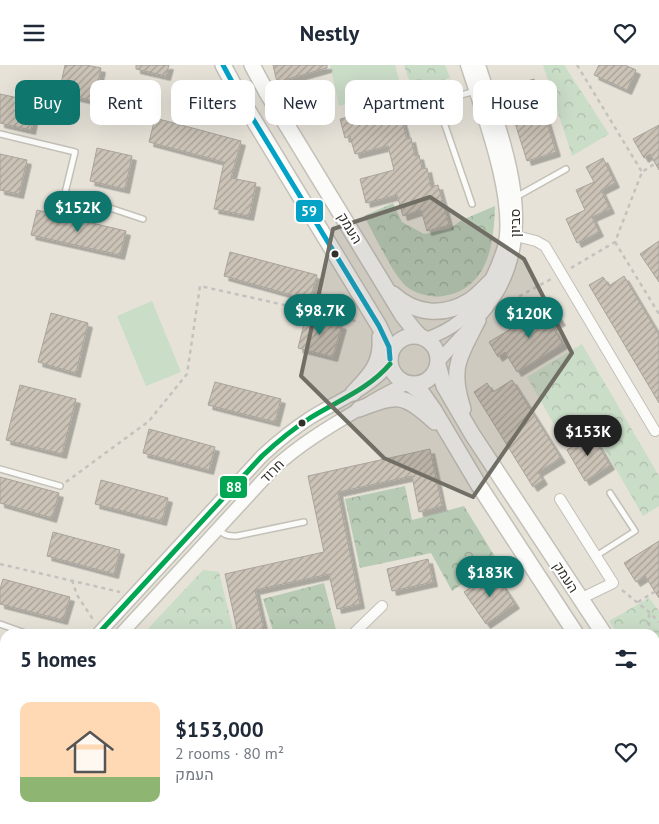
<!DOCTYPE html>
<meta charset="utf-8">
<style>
:root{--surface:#fff;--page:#f2f2f3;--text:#1f2937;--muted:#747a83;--accent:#0f766e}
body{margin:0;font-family:"PT Sans",Heebo,sans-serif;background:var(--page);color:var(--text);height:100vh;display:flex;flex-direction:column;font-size:19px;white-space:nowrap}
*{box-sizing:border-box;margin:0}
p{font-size:16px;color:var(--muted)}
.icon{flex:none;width:28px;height:28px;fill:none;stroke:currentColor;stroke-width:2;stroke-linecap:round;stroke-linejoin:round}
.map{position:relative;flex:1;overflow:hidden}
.details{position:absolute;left:0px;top:564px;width:660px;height:196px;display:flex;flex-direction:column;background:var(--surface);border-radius:15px 15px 0 0;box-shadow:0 5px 20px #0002}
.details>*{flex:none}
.hud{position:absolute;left:15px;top:15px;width:630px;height:45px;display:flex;gap:10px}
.price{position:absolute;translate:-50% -42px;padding:0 11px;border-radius:18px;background:var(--accent);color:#fff;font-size:16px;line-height:32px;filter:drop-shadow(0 1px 2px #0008)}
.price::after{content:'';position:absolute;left:50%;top:30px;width:15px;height:11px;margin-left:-8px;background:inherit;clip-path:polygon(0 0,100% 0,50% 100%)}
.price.on{background:#222;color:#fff}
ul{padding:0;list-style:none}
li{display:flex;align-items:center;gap:15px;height:125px;padding:0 20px}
li span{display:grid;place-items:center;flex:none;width:140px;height:100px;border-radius:10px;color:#555}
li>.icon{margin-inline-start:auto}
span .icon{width:60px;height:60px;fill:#fffc;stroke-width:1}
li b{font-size:21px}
h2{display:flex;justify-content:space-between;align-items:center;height:60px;padding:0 20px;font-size:21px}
.pill{padding:0 18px;border-radius:10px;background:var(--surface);box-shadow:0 5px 20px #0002;font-size:18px;line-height:45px}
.pill.on{background:var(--accent);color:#fff}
header{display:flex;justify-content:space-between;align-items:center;height:65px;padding:0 20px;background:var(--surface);font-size:22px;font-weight:700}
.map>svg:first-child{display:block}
.green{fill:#caddc7}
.forest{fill:url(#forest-crowns)}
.park{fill:url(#park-crowns)}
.building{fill:url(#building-hatch);stroke:#a8a49d;filter:url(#shadow)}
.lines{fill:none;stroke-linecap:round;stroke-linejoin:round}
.service-casing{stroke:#c3c0b8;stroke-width:8}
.minor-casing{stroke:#c3c0b8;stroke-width:12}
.tertiary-casing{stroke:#c3c0b8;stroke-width:15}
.secondary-casing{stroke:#c3c0b8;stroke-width:18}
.path{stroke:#c3c2be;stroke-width:2.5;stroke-dasharray:4 4;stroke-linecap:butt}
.service{stroke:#fbfbf9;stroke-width:5}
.minor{stroke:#fbfbf9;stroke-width:10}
.tertiary{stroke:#fbfbf9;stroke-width:12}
.secondary{stroke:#fbfbf9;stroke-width:15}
.bus-1-casing{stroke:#fff;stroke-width:9}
.bus-2-casing{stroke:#fff;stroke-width:9}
.bus-1{stroke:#00a651;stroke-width:5}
.bus-2{stroke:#02a3c6;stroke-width:5}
.marked{fill:#716e66;fill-opacity:0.2;stroke:#716e66;stroke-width:4;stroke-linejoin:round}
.bus-dot{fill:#323029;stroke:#fff;stroke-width:2}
.labels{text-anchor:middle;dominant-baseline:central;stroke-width:4;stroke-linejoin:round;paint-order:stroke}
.street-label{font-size:14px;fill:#323029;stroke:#fff}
.line-badge{stroke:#fff;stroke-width:2}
.badge-label{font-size:14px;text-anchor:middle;font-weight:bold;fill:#fff}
</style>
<header><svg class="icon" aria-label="menu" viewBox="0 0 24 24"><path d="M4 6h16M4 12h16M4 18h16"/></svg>Nestly<svg class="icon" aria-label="heart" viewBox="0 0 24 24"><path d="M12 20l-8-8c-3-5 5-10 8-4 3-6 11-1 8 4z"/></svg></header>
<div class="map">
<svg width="659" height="759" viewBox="0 0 659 759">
<defs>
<pattern id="forest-crowns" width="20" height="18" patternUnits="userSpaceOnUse" patternTransform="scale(1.25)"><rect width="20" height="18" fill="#b7cbb4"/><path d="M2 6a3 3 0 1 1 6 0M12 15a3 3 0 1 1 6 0" fill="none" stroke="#95a592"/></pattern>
<pattern id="park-crowns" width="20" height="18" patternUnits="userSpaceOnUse" patternTransform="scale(1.25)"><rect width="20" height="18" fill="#caddc7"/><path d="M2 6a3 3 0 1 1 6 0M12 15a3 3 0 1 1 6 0" fill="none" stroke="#aebeab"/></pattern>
<pattern id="building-hatch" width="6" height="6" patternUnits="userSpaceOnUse" patternTransform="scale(1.25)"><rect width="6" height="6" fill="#ccc3b7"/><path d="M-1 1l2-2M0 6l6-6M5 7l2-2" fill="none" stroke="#a69f95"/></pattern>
<filter id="shadow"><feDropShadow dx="4.5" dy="4.5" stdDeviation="0" flood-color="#0004"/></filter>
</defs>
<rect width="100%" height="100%" fill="#e6e2d8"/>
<g class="green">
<path d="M330 0H395L402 25 339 41Z"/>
<path d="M152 236 181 307 146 321 117 251Z"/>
</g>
<g class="forest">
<path d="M393 138 402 157 424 169 449 164 462 155 495 141C494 180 488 224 443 231 432 233 416 229 407 222 394 212 373 167 364 151Z"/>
<path d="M405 421 412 455 464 441 497 495 452 526 431 488 360 503 345 434Z"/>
<path d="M324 518 337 569H274L263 534Z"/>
</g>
<g class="park">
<path d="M404 0H445L450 13 412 25Z"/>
<path d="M543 0H564L609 69 572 91Z"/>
<path d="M582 279 659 411V441L643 451 591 361 564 377 527 312Z"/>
<path d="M203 505 219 507 234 569H143Z"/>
<path d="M649 533 659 546V623L655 618V569H618L609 556Z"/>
</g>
<g class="building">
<path d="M65 0H86L101 3 94 36 59 28Z"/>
<path d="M136 0H169L166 11 136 4Z"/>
<path d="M273 0H327V3L277 17Z"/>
<path d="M599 0H625L636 5 627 25 594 10Z"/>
<path d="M534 14 556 87 527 96 504 23Z"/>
<path d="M0 29 37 37 31 65 0 58Z"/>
<path d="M398 40 407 74 411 73 415 91 419 90 422 104 427 103 431 122 438 120 449 160 427 166 421 145 403 151 397 130 366 138 360 114 394 105 388 81 355 89 350 71 345 73 340 54Z"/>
<path d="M155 53 241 76 231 113 256 118 249 151 214 144 224 97 149 77Z"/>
<path d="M659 60V105L650 89 644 93 633 74Z"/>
<path d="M97 83 132 91 125 124 90 116Z"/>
<path d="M0 89 27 95 19 129 0 125Z"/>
<path d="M603 93 615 118 601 125 610 144 592 152 599 167 577 178 566 154 585 145 576 125 594 117 586 102Z"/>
<path d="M37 145 126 166 120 190 31 170Z"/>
<path d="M659 176V217L640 189Z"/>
<path d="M230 187 317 210 310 235 224 211Z"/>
<path d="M624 211 659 270V338L589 220 603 212 609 221Z"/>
<path d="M551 240 561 256 552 261 563 279 517 307 505 287 498 292 489 277Z"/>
<path d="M51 248 88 258 76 308 38 297Z"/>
<path d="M306 251 342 260 333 292 298 283Z"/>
<path d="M512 315 561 393 538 407 543 415 533 422 474 327 487 318 493 327Z"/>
<path d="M215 317 281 334 275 357 208 340Z"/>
<path d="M20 320 76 334 62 389 6 375Z"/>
<path d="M149 364 215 382 209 405 143 388Z"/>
<path d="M592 369 610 400 585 416 567 385Z"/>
<path d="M430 384 442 441 419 447 412 411 338 427 360 539 337 544 329 509 255 525 264 565 238 569 225 509 324 487 308 411Z"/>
<path d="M0 412 59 428 52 453 0 438Z"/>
<path d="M101 415 168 433 162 456 95 439Z"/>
<path d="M53 467 120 485 114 509 47 491Z"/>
<path d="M659 476V533L645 511 636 517 624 498Z"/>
<path d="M428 494 433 517 392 526 387 504Z"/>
<path d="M494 507 515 539 486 559 464 527Z"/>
<path d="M3 514 70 532 63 555 0 539V524Z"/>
</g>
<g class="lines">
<g class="service-casing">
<g id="service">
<path d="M0 69 75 87 65 128 143 154"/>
<path d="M516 132 566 104"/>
<path d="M472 139 437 37 475 26"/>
<path d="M0 404 60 421"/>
<path d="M219 464C224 471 229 471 237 471L304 457"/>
<path d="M596 491 635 466 610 428"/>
<path d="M0 559 28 569"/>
<path d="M345 757 349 759"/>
<path d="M396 759 400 755"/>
</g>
</g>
<g class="minor-casing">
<g id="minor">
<path d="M516 171 536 176 545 181 655 366"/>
<path d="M560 434 613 518 580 534"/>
<path d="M353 569 382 541"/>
<path d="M47 755 51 759"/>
<path d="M178 755 180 759"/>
<path d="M439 755 447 759"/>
<path d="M206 759 213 755"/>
</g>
</g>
<g class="tertiary-casing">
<g id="tertiary">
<path d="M426 274C454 264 468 252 484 227 492 214 499 198 504 182 516 135 482 47 467 0"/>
<path d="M439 296C459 272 483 252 499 224 538 153 501 70 479 0"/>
<path d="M98 569 262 391C277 377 293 364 310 353 337 336 369 324 390 299"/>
<path d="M121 569 274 403C299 380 327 363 356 346 373 336 389 325 407 319"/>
<path d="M0 661 5 658"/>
<path d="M0 714 5 712"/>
</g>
</g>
<g class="secondary-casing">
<g id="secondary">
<path d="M223 0 244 39 379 261 389 282 390 294"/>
<path d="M252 0 266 26 403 251 415 266 421 272"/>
<path d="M393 229C415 249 443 252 469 236 477 231 483 224 490 217"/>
<circle cx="414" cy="295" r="24"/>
<path d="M438 300 444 321 472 369 604 569"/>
<path d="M411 320 422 328 434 345 478 419 576 569"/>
<path d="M353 328C370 310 382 299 380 272"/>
<path d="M359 344C399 329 402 328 435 357"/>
<path d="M463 344C449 302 460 291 478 255"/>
<path d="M655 639 659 643"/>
<path d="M655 674 659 678"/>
</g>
</g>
<g class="path">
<path d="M577 0 642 107"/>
<path d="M615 177 659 249"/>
<path d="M571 203 615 177 642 107 659 96"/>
<path d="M505 239 553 213"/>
<path d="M66 417 149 356 187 309 200 221 360 257"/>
<path d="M0 499 120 527"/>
<path d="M72 515 77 530 94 556"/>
<path d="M622 525 649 547 659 557"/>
<path d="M638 537 659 524"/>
<path d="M649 569V547"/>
<path d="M655 591 659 594"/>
</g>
<use href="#service" class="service"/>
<use href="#minor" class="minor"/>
<use href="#tertiary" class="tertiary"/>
<use href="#secondary" class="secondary"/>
<g class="bus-1-casing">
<path id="bus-1" d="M98 569 262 391C277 377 293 364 310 353 337 336 369 324 390 299"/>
</g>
<g class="bus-2-casing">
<path id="bus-2" d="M223 0 244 39 379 261 389 282 390 294"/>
</g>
<use href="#bus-1" class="bus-1"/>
<use href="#bus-2" class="bus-2"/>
</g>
<path class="marked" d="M430 132 524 194 572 288 473 432 384 393 301 311 333 164Z"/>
<g class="bus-dot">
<circle cx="335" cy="189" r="4.5"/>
<circle cx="302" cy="358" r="4.5"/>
</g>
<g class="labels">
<g class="street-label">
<text transform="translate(515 158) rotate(-90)">סביון</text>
<text transform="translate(350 163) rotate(59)">העמק</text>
<text transform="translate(272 406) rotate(-45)">חרוד</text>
<text transform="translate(566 512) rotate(57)">העמק</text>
</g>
</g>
<g class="line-badge">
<rect x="295" y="134" width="29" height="24" rx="5" fill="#02a3c6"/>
<rect x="219" y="410" width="29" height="24" rx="5" fill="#00a651"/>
</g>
<g class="badge-label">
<text x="309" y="151">59</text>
<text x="234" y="427">88</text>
</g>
</svg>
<b class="price" style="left:78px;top:168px">$152K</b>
<b class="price" style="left:320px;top:271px">$98.7K</b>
<b class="price" style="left:529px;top:274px">$120K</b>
<b class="price on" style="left:588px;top:392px">$153K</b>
<b class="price" style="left:490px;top:533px">$183K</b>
<div class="hud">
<a class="pill on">Buy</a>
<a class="pill">Rent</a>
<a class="pill">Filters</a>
<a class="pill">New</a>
<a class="pill">Apartment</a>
<a class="pill">House</a>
</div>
<section class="details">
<h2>5 homes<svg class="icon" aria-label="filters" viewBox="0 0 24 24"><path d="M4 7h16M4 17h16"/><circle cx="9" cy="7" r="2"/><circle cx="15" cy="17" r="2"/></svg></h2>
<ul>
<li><span style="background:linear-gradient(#ffd9b3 75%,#8fb573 0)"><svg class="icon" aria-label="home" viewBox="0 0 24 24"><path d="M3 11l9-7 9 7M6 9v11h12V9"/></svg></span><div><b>$153,000</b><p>2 rooms · 80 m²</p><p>העמק</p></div><svg class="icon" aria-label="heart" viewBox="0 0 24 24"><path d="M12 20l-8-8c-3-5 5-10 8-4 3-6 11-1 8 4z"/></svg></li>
</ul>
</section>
</div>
